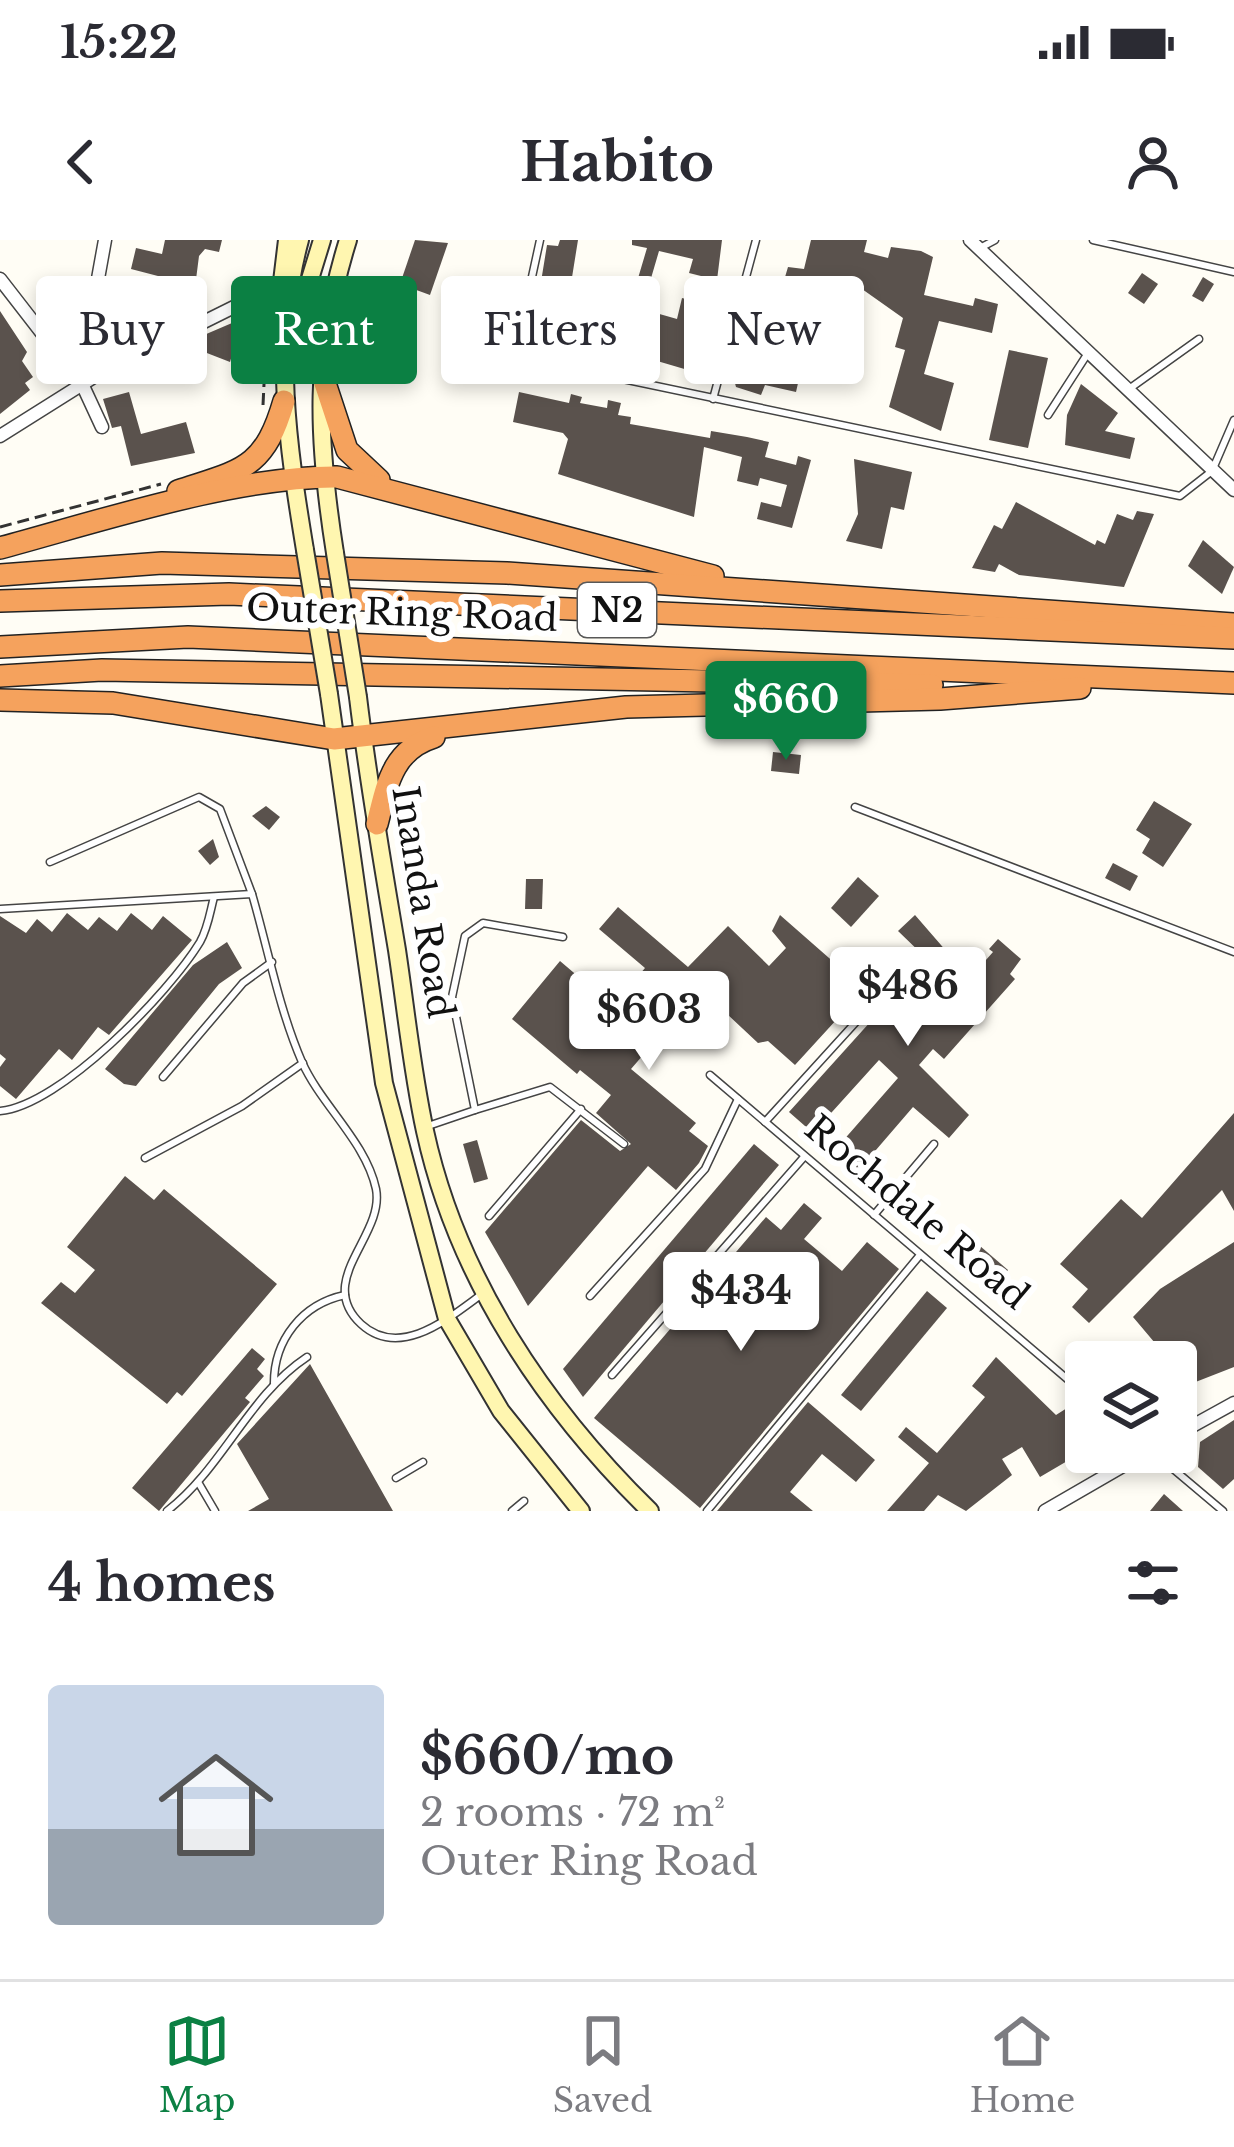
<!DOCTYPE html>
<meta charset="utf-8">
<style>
:root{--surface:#fff;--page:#f7f7f7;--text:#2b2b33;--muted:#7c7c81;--line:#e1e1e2;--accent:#0b8043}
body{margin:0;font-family:"Libre Baskerville",serif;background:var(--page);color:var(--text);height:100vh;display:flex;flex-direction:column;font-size:45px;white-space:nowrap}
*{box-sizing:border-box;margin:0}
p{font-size:39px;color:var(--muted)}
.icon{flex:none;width:66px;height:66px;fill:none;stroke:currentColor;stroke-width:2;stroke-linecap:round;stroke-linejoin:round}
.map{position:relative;height:1271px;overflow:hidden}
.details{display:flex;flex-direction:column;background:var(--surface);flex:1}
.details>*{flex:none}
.top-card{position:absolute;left:36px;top:36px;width:1164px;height:108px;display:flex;gap:24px}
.controls{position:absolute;left:1065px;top:1101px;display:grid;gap:24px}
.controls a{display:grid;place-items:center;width:132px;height:132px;border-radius:12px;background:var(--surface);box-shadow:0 6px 18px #0003;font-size:60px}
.price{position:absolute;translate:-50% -102px;padding:0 27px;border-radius:12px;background:#fff;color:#222;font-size:39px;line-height:78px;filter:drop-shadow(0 3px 6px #0008)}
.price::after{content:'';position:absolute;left:50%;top:72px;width:36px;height:27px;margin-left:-18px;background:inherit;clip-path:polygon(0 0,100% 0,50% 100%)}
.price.on{background:var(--accent);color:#fff}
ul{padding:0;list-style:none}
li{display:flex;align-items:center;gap:36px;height:300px;padding:0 48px}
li+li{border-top:3px solid var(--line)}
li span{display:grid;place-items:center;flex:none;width:336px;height:240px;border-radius:12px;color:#555}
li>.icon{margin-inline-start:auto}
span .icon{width:144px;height:144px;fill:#fffc;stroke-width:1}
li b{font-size:51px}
h2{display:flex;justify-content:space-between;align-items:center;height:144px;padding:0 48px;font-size:51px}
.chip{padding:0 42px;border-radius:12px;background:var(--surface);box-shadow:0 6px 18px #0003;font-size:42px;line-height:108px}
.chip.on{background:var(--accent);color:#fff}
.status{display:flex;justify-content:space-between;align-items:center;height:84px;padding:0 60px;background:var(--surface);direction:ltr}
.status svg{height:33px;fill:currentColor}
header{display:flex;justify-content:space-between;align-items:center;height:156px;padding:0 48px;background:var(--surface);font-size:54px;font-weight:800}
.tab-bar{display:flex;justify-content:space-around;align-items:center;height:168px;border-top:3px solid var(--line);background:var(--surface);font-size:33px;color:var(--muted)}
.tab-bar a{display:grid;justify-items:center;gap:6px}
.tab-bar .on{color:var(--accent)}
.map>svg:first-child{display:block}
.building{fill:#5a524d}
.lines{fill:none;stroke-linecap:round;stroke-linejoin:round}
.service-casing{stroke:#444;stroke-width:9}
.minor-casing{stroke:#444;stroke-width:15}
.secondary-casing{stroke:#333;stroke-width:20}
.motorway-casing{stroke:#222;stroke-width:24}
.path{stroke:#333;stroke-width:3;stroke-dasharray:12 6;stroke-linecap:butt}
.service{stroke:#fff;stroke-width:6}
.minor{stroke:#fff;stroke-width:12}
.secondary{stroke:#fff6b0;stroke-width:16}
.motorway{stroke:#f5a25d;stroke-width:21}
.secondary-bridge-casing{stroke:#333;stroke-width:20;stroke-linecap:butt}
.secondary-bridge{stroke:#fff6b0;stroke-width:16}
.labels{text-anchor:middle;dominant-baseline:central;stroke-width:12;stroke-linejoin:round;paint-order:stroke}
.shield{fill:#fff;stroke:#585858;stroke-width:3}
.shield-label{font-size:33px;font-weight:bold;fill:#111}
.street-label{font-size:36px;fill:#111;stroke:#fff}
</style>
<div class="status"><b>15:22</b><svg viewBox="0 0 49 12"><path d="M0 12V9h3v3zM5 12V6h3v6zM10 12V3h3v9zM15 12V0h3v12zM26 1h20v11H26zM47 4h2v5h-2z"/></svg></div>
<header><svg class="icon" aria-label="back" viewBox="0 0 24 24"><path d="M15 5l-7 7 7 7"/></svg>Habito<svg class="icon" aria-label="person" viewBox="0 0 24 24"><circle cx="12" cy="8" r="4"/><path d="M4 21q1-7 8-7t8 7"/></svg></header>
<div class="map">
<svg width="1234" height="1271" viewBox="0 0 1234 1271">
<rect width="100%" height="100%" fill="#fffdf5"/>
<g class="building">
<path d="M165 0H222L219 12 205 9 199 16 193 63 183 80 165 70 181 42 131 29 136 8 162 14Z"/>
<path d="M415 0 448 3 430 55 400 44Z"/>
<path d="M560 0H578L569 56 540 48 547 5 558 6Z"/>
<path d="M632 0H722L717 40 689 33 693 19 659 11 642 69 677 79 682 58 720 68 698 133 647 118 652 100 616 90 609 114 593 109 588 97 557 91 564 57 604 65 612 38 636 45 647 8 632 5Z"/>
<path d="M811 0H867L864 12 888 18 891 7 921 11 933 17 924 55 973 66 975 58 998 64 992 93 939 81 924 134 954 143 941 191 889 167 905 110 895 107 903 78 862 49 849 114 838 110 829 136 809 129 818 103 810 101 823 62 780 54 788 27 804 29Z"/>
<path d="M1142 33 1158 44 1144 64 1128 53Z"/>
<path d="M1203 37 1214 44 1203 62 1192 56Z"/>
<path d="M129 39 153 70 125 88 118 78 123 67 117 60 124 56 118 48Z"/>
<path d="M763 47 781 51 775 78 781 81 767 121 801 130 796 152 765 145 761 155 736 147 733 136 749 87 754 89Z"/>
<path d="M0 71 27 112 22 121 33 137 25 143 30 150 0 174Z"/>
<path d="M232 83 240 88 230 122 194 108 197 98Z"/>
<path d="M177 110 181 125 151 140 144 126Z"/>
<path d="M1009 110 1048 118 1028 208 989 200Z"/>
<path d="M1081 144 1118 173 1105 191 1135 198 1130 219 1065 205 1067 175Z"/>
<path d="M129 152 141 194 186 182 195 213 131 226 121 186 112 188 103 159Z"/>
<path d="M519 152 569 163 571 154 582 157 580 163 607 168 608 160 621 163 618 175 631 177 630 184 710 198 711 191 747 197 769 202 765 217 796 225 798 216 811 220 792 288 757 279 761 262 781 267 787 245 760 238 758 246 737 241 742 217 704 207 694 277 558 234 568 199 563 193 513 182Z"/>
<path d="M854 219 912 232 904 270 891 267 882 309 846 301 858 274Z"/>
<path d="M1016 262 1095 305 1097 300 1105 304 1117 274 1133 280 1137 271 1154 274 1124 347 1019 335 999 324 995 332 972 328 994 285 1002 289Z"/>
<path d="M1203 300 1234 327 1222 354 1188 326Z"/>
<path d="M773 512 801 515 799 534 771 531Z"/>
<path d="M1154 561 1192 584 1163 627 1142 613 1150 599 1136 590Z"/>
<path d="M266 566 280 577 269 590 252 576Z"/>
<path d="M213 599 219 617 210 625 198 611Z"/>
<path d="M1113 623 1138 636 1130 651 1105 638Z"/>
<path d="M858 637 879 656 851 687 831 668Z"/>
<path d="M526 639H543L542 669H525Z"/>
<path d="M618 667 688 727 728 686 769 726 786 708 772 691 780 675 845 732 856 730 870 743 795 825 768 801 758 803 711 759 678 793 669 785 631 829 696 883 689 891 708 906 699 923 676 950 648 926 528 1066 485 992 581 880 620 911 631 904 596 873 611 855 580 830 577 834 512 779 560 721 607 761 615 751 621 756 645 728 599 689Z"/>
<path d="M67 673 88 690 99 677 117 691 131 673 152 690 163 676 192 700 109 795 98 787 72 820 59 809 16 859 0 846V827L6 819 0 814V676L26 693 37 679 52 692Z"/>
<path d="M915 675 954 720 923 756 941 771 993 712 989 709 998 699 1021 719 1010 734 1015 739 944 819 933 809 919 825 969 875 949 898 913 867 857 932 834 911 898 838 879 820 813 893 789 872 927 719 898 691Z"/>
<path d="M227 702 242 728 219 744 136 846 124 844 105 829 193 725Z"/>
<path d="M1234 873V971L1222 950 1089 1083 1072 1067 1088 1049 1060 1024 1121 959 1142 978Z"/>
<path d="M477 900 488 939 474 943 463 904Z"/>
<path d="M754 904 779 925 583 1157 563 1129Z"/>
<path d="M125 936 154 960 164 949 277 1044 182 1156 177 1152 167 1164 41 1063 61 1042 75 1053 95 1030 67 1007Z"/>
<path d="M804 963 822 978 804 999 842 1031 867 1002 899 1029 700 1268 594 1178 766 977 781 990Z"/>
<path d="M1234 1002V1127L1193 1143 1179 1117 1171 1122 1133 1077 1160 1049Z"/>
<path d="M980 1006 1008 1030 992 1049 964 1024Z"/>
<path d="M927 1051 947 1068 861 1171 841 1155Z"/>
<path d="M252 1108 265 1119 257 1129 264 1136 245 1158 250 1162 159 1271 132 1248Z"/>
<path d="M996 1117 1056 1175 1067 1168 1086 1210 1040 1237 1022 1207 1002 1219 1012 1235 966 1271 938 1255 924 1271H887L929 1223 898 1197 906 1187 937 1213 985 1157 972 1146Z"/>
<path d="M310 1124 393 1271H248L269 1259 237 1204Z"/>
<path d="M808 1162 875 1220 856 1242 822 1214 790 1252 813 1271H717Z"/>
<path d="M1234 1180V1239L1223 1249 1198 1227 1200 1202Z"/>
<path d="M1164 1254 1183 1271H1150Z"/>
</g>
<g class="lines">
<g class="service-casing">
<g id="service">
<path d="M1093 0 1234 32"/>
<path d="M980 8 995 0"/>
<path d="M530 46 540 0"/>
<path d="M513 116 1180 256 1212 231 1234 180"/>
<path d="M1129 149 1199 99"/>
<path d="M713 159 756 0"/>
<path d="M1048 175 1088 113"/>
<path d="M855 567 1234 712"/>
<path d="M50 622 199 557 220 569 252 654"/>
<path d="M0 669 252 654C268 709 279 769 302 822 321 865 366 902 376 949 385 996 314 1040 361 1084 400 1120 449 1078 482 1054"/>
<path d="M710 835 1086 1155"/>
<path d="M163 837 243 743 272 722"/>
<path d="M475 870 550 847 624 904"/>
<path d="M0 871C60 866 169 753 200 702 208 688 210 672 214 657"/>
<path d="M765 882 896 738"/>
<path d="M428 886 475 870 452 757 465 696 483 683 563 697"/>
<path d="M145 918 242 866 303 823"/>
<path d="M874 975 934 904"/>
<path d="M489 976 581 869"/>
<path d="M590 1056 705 929 738 859"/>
<path d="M612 1135 804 917"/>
<path d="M274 1143C274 1100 302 1064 345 1055"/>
<path d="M1153 1212 1223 1271"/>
<path d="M396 1238 423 1222"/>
<path d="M198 1242 215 1271"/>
<path d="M167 1271C223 1228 248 1156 307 1117"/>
<path d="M512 1271 524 1261"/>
<path d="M707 1271 920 1015"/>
</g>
</g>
<g class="minor-casing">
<g id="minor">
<path d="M970 0 1234 250"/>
<path d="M0 39 83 146 102 187"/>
<path d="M97 135 88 94 105 0"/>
<path d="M0 196 97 135 244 62"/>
<path d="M1176 1195 1234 1163"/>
<path d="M1045 1271 1147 1212"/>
</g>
</g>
<g class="secondary-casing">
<g id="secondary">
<path d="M300 0C272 102 288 207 305 310"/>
<path d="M281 50 287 0"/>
<path d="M290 104 322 0"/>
<path d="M335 313C317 199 313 112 348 0"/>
<path d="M329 454 384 843 447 1079 501 1171 581 1271"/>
<path d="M358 457C368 541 383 626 397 710 406 770 412 831 425 891 457 1038 544 1167 650 1271"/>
</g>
</g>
<g class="motorway-casing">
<g id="motorway">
<path d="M320 128 347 210 379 240"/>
<path d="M178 251C241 230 264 230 284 161"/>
<path d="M0 308C100 281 236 236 337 237L713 336"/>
<path d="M0 335 162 323 507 333 1234 384"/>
<path d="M0 361 229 354 1234 398"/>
<path d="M0 407 188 397 1234 443"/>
<path d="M0 436 102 430 932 445"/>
<path d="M0 460 113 463 334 499 626 467 940 459 1080 448"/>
<path d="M377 584C387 545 392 510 434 497"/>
</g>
</g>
<g class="path">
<path d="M263 165 268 61"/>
<path d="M0 287 161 244"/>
</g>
<use href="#service" class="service"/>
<use href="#minor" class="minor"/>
<use href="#secondary" class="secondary"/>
<use href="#motorway" class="motorway"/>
<g class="secondary-bridge-casing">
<g id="secondary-bridge">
<path d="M305 310 329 454"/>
<path d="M335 313 358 457"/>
</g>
</g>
<use href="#secondary-bridge" class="secondary-bridge"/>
</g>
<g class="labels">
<rect class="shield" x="578" y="343" width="78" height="54" rx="9"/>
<g class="shield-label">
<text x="617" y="370">N2</text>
</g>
<g class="street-label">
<text transform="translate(402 373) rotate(2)">Outer Ring Road</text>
<text transform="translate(423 662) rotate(81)">Inanda Road</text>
<text transform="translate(917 972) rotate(40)">Rochdale Road</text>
</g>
</g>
</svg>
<div class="controls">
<a><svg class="icon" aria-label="layers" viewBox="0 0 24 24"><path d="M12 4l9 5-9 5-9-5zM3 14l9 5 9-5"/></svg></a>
</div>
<b class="price on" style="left:786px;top:523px">$660</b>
<b class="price" style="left:908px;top:809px">$486</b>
<b class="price" style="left:649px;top:833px">$603</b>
<b class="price" style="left:741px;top:1114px">$434</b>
<div class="top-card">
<a class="chip">Buy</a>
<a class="chip on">Rent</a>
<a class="chip">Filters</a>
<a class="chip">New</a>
</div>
</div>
<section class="details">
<h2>4 homes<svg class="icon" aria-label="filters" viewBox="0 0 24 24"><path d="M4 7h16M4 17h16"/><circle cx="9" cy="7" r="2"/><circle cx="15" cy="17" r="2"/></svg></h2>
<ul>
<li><span style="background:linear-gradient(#c9d6e8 60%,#9aa5b1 0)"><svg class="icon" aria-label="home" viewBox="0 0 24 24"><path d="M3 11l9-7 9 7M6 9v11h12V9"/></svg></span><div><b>$660/mo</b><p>2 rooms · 72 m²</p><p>Outer Ring Road</p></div></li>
</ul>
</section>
<nav class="tab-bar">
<a class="on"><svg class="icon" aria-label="map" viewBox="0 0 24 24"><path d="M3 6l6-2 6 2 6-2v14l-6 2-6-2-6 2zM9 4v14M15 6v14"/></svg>Map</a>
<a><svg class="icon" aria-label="saved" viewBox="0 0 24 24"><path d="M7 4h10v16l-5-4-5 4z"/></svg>Saved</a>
<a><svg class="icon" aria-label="home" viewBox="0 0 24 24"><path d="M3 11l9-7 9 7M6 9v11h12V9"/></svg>Home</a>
</nav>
